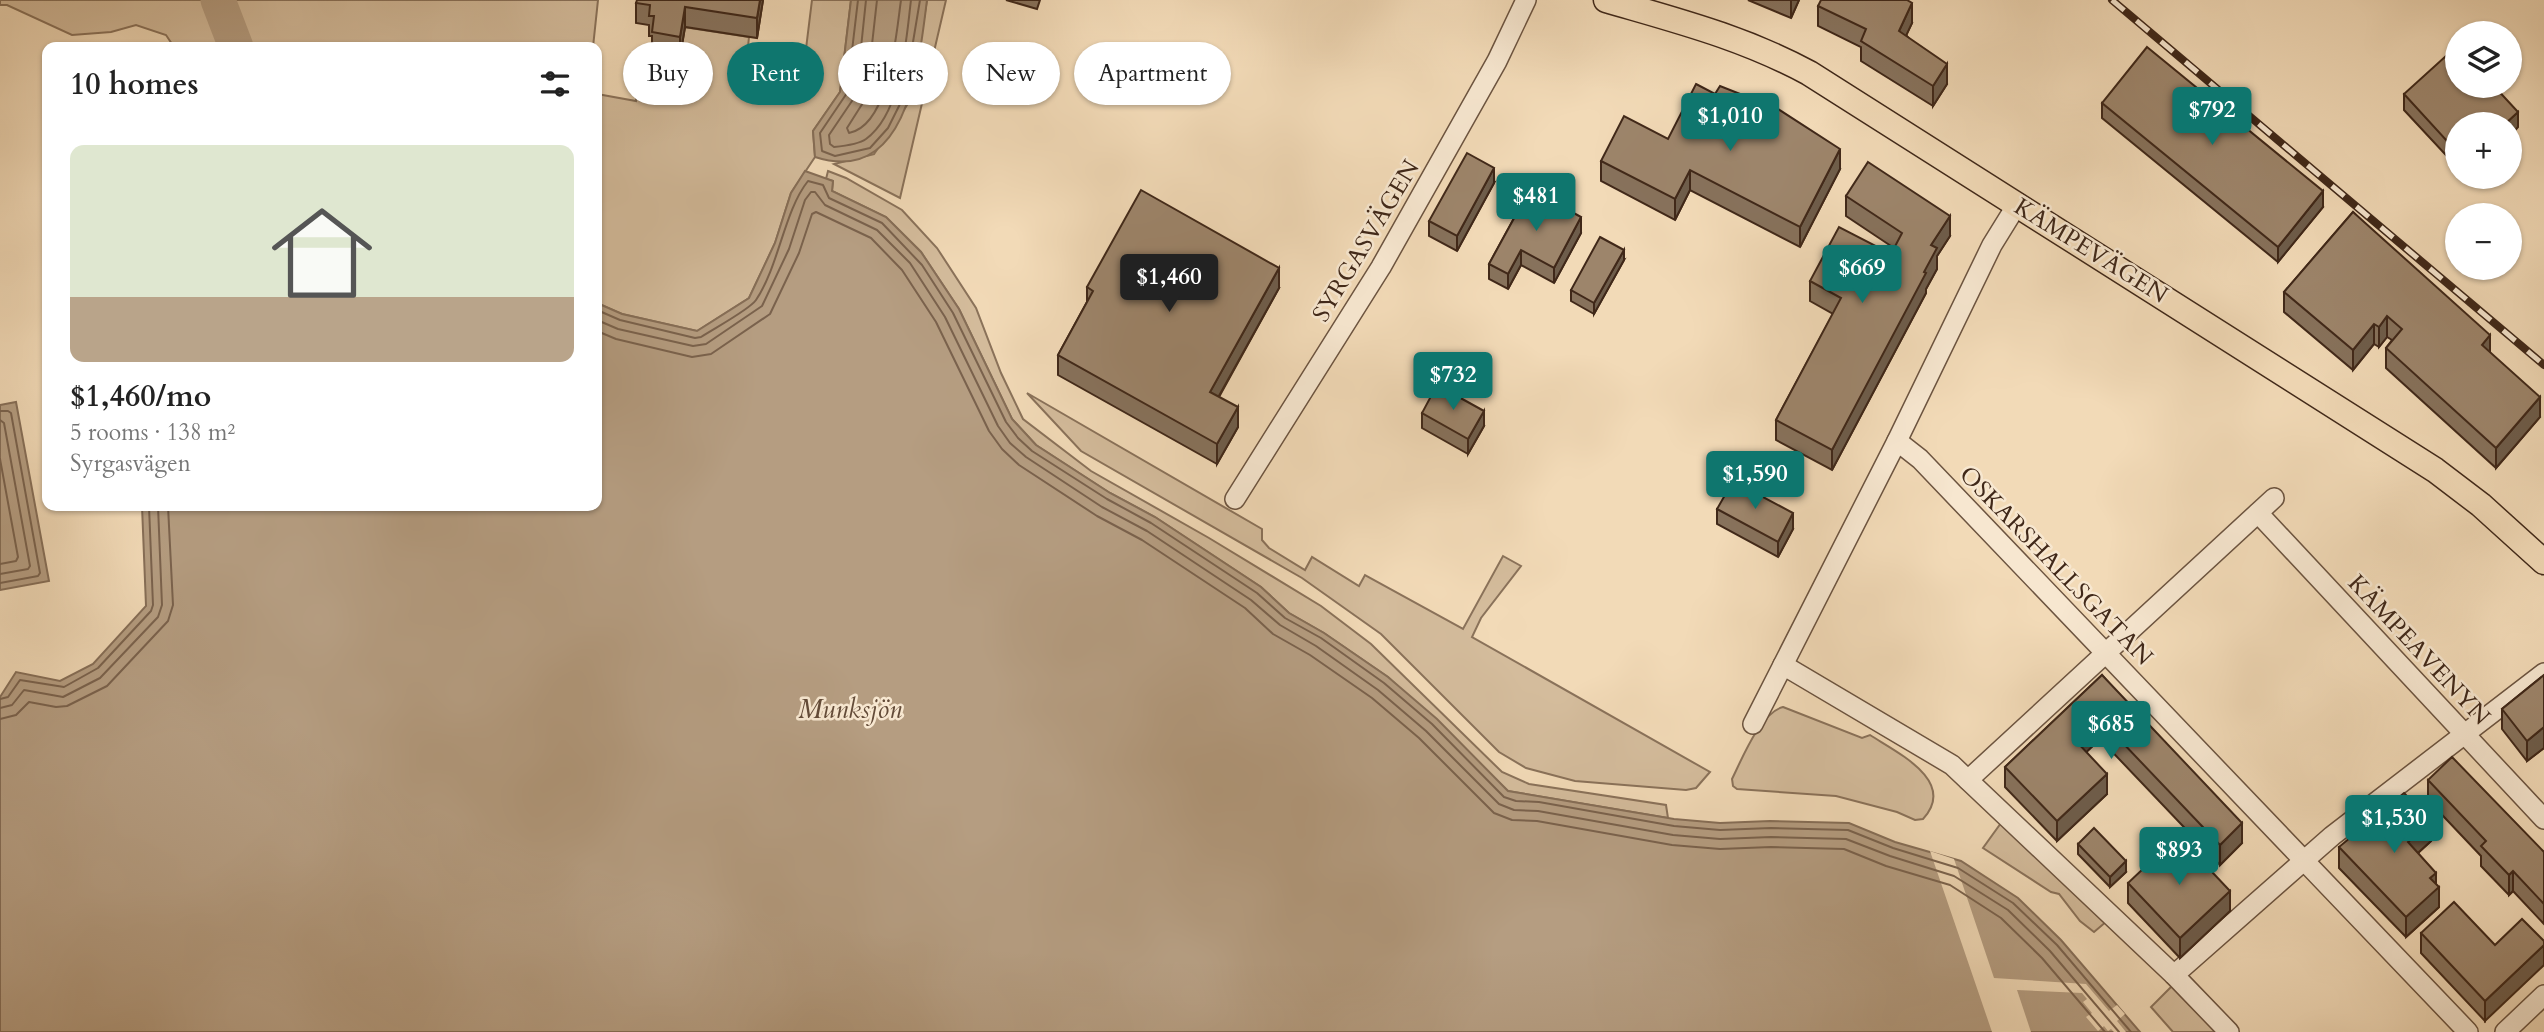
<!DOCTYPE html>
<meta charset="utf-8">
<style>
:root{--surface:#fff;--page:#f2f2f2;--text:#222;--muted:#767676;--accent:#0f766e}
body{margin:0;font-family:Cardo,serif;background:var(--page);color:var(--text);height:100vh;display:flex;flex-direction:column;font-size:26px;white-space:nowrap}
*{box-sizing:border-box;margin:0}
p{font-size:23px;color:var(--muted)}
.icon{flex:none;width:38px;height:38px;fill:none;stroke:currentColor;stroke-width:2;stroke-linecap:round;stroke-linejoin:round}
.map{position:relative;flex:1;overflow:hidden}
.sheet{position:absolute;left:42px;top:42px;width:560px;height:469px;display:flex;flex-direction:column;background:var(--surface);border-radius:14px;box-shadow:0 2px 5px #0004}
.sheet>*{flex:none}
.hud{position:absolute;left:623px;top:42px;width:665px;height:63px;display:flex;gap:14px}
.controls{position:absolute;left:2445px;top:21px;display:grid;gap:14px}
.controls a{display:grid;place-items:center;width:77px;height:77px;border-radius:50%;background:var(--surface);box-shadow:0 2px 5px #0004;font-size:35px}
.price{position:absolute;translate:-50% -60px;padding:0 16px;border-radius:7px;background:var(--accent);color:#fff;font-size:23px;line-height:46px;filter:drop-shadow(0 2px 4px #0008)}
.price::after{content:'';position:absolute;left:50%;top:42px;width:21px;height:16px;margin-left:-10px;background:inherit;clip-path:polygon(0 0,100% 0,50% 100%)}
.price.current{background:#222;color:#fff}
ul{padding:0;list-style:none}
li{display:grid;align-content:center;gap:14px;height:371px;padding:0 28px}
li span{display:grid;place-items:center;height:217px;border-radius:14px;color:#555}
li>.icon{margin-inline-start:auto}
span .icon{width:126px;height:126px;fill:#fffc;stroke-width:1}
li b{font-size:30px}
h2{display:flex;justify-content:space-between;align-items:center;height:84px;padding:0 28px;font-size:30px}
.pill{padding:0 24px;border-radius:32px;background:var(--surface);box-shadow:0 2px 5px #0004;font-size:24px;line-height:63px}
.pill.current{background:var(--accent);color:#fff}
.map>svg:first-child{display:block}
.green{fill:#d4bc9c;stroke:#8a725a;stroke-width:2}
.water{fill:#b59d81;stroke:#866e57;stroke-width:2}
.pier{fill:#f2dab7}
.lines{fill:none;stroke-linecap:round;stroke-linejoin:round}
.shore{stroke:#7a624d;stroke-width:2}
.river{stroke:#b59d81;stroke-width:35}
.minor-casing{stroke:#6c5440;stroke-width:22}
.major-casing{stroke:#402819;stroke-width:27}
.minor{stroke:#f7e7d0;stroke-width:19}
.major{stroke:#f2dab7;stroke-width:24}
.rail-casing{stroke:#402819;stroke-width:8}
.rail{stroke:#f7e7d0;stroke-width:5;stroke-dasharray:16;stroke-linecap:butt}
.wall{fill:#87725c;stroke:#402819;stroke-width:2}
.shaded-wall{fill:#6e5d4b;stroke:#402819;stroke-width:2}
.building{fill:#9d856b;stroke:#402819;stroke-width:2}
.labels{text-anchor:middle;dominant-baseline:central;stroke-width:5;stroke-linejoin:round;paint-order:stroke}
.street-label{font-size:24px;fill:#402819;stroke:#f7e7d0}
.water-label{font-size:26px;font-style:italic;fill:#634b38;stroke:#f7e7d0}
</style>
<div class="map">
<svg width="2544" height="1032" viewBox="0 0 2544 1032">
<rect width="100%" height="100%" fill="#f2dab7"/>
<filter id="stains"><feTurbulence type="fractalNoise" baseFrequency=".00286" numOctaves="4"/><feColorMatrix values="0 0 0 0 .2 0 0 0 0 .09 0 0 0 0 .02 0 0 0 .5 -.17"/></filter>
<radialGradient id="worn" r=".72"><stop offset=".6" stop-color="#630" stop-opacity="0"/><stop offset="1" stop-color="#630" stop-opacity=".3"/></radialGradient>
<g class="green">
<path d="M0 0H598L593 47H174L166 35 136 25 111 32 72 35 7 5H0Z"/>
<path d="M812 0H851L840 92 813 131 815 157 791 193 775 243 749 298 697 331 622 314 597 303V94L636 101 644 52 672 56 677 26 749 37 747 56 804 65Z"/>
<path d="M927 0H946L900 198 834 164 874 154 911 99Z"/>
<path d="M828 171 846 178 902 210 937 248 976 308 1001 373 1023 419 1091 471 1209 538 1321 606 1371 644 1502 772 1529 784 1666 805 1668 818 1508 791 1388 677 1324 633 1289 613 1261 587 1155 517 1110 493 1036 445 1012 419 959 309 921 252 886 217 832 191 833 181 826 179Z"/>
<path d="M1027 393 1262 529V540L1269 548 1305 570 1312 557 1359 586 1365 575 1463 629 1503 556 1521 566 1481 618 1472 637 1710 772 1696 788 1686 790 1575 781 1526 768 1499 752 1381 634 1302 578 1081 451Z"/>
<path d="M1783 707 1862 738 1870 735C1896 752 1958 781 1923 819L1915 820 1897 812 1836 796 1737 789 1733 786 1732 779C1742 759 1760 713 1783 707Z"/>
<path d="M2001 823 2107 921 2094 932 2080 921 2059 894 2051 892 1983 848Z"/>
<path d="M2174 984 2219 1032H2173L2151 1007Z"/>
</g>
<g class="water">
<path d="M851 0H927C919 63 908 187 815 157L813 131 840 92Z"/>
<path d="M805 171 833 181 832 191 886 217 921 252 959 309 1012 419 1036 445 1110 493 1155 517 1261 587 1289 613 1324 633 1388 677 1437 719 1508 791 1674 819 1720 823 1770 821 1849 823 1895 842 1961 861 2018 898 2061 940 2140 1032H0V697L16 672 60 681 93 664 146 606 142 506H597V303L622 314 697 331 749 298 775 243 791 193Z"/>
<path d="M16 402 49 581 0 590V405Z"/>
</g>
<path class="pier" d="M1930 851 1954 859 1994 978 2086 984 2109 1011 2117 1005 2125 1014 2117 1021 2126 1032H2114L2111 1029 2108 1031 2104 1026 2098 1031 2086 1017 2092 1013 2083 1002 2087 999 2082 993 2017 990 2031 1032H1992Z"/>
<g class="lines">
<g class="shore">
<path d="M858 0 847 93 820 133 822 151 835 156 870 148 888 128 904 96 920 0"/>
<path d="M866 0 856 95 829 135 830 144 834 147C844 146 859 144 866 139 902 113 906 40 911 0"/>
<path d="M877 0 866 98 847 128 849 133C890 125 896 34 901 0"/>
<path d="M597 310 620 320 695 338 701 337C713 329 749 310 756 300 779 266 784 211 808 181L823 185 829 198 882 223 922 265 953 313 1006 422 1018 438 1032 451 1107 499 1151 523 1257 593 1285 618 1321 638 1384 683 1432 724 1504 797 1516 801 1539 802 1674 826 1720 830 1771 828 1848 830 1893 848 1958 868 2013 903 2057 945 2131 1032"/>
<path d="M597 320 618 329 693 346 706 344 762 306 789 249 805 200 811 192H815L825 205 877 230 910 263 945 317 998 426 1010 443 1026 457 1102 507 1147 531 1251 600 1280 625 1316 646 1378 690 1426 731 1499 804 1514 810 1538 811 1673 835 1720 839 1771 837 1846 839 1890 856 1954 876 2008 910 2050 951 2119 1032"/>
<path d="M597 331 616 339 692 357 711 354 770 314 799 253 812 214 816 212 871 238 902 270 936 322 989 431 1002 449 1019 465 1097 516 1142 540 1245 608 1273 634 1310 655 1372 698 1419 738 1494 813 1512 820 1537 821 1672 845 1720 849 1771 847 1844 849 1886 866 1950 885 2001 918 2042 958 2105 1032"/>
<path d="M0 411H8L11 413 40 573 38 576 0 583"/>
<path d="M0 420 4 423 30 566 28 569 0 574"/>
<path d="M0 459 18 557 16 561 0 564"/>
<path d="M0 699 8 697 20 680 64 687 98 668 151 611 153 605 149 506"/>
<path d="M0 708 12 705 24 690 63 697 100 678 158 617 162 605 158 506"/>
<path d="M0 719 16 715 29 702 56 707 67 706 107 686 168 621 173 605 168 506"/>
</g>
<path class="river" d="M218 0 236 47"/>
<g class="minor-casing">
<g id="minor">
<path d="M1897 441 1920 459 2468 1032"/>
<path d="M1235 499 1381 267 1497 61 1526 0"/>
<path d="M2258 513 2544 819"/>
<path d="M1783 665 1952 765 2174 975 2229 1032"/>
<path d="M1753 724 1897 441 1992 245 2018 203"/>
<path d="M1968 780 2274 498"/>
<path d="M2174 975 2332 836 2544 673"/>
<path d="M2505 1032 2544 995"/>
</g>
</g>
<g class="major-casing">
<path id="major" d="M1606 0C1678 21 1742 37 1809 73L2435 470 2481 505 2544 562"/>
</g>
<use href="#minor" class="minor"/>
<use href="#major" class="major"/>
<g class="rail-casing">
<path id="rail" d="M2112 0 2544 365"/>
</g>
<use href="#rail" class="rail"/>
</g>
<g class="wall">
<path d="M763 0 757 38 685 27 680 57 652 53V36H649V25L636 23V3Z"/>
<path d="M1006 0H1040L1037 9Z"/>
<path d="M1748 0H1799L1791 18Z"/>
<path d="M1818 6 1912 23 1906 35 1947 84 1933 106 1861 61V47L1818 26Z"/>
<path d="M2404 94 2518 127 2457 124V167L2404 110Z"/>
<path d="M2102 103 2323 207 2278 262 2102 118Z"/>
<path d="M1668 139 1840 169 1800 247 1690 190 1675 220 1601 181V161Z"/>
<path d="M1494 183 1457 251 1429 236V221Z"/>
<path d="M1530 189 1581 233 1554 283 1521 265 1508 289 1489 279V264Z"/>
<path d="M1846 196 1950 236 1937 256V269L1926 289V293L1832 470 1776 440V420L1833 314 1810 301V281L1891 254 1894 248 1846 216Z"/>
<path d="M2353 212 2490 353 2540 417 2496 468 2386 368V348L2392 340 2387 337 2379 347 2374 344 2353 370 2284 312V292Z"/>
<path d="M1624 260 1594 314 1571 301V290Z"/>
<path d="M1087 287 1279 288 1219 397 1238 427 1217 464 1058 375V355L1087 302Z"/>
<path d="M1422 413 1484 426 1468 454 1422 428Z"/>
<path d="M1717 509 1793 529 1778 557 1717 524Z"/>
<path d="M2102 675 2242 843 2220 865 2100 739 2086 752 2107 794 2057 841 2005 787V767Z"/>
<path d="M2544 675V748L2527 761 2502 729V709Z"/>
<path d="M2428 780 2544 852V924L2513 891 2509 895 2481 866V856L2428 800Z"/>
<path d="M2431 841 2418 853 2436 884 2439 907 2406 937 2339 868V847Z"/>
<path d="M2078 844 2126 872 2110 887 2078 854Z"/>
<path d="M2128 883 2230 911 2180 958 2128 903Z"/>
<path d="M2421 933 2495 945 2485 1021 2421 953Z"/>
</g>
<g class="shaded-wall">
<path d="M760 0H763L757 38V18Z"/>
<path d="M1791 0H1799L1791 18Z"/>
<path d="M1912 3V23L1899 51V31Z"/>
<path d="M685 7V27L680 57V37Z"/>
<path d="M1947 64V84L1933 106V86Z"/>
<path d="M2518 112V127L2510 136V124H2505Z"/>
<path d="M1840 149V169L1800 247V227Z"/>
<path d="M1494 168V183L1457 251V236Z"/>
<path d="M1690 170V190L1675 220V199Z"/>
<path d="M2323 191V207L2278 262V247Z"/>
<path d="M1950 216V236L1937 256V269L1926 289V293L1832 470V450L1924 272 1931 245Z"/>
<path d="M1581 217V233L1554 283V268Z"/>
<path d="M1521 250V265L1508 289V274Z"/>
<path d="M1624 250V260L1594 314V303Z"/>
<path d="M1279 268V288L1210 412V392Z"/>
<path d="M2387 316V337L2379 347V327Z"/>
<path d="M2374 324V344L2353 370V350Z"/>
<path d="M2490 335V355L2482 345Z"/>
<path d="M2540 397V417L2496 468V448Z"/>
<path d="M1238 407V427L1217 464V444Z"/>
<path d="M1484 411V426L1468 454V439Z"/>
<path d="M1793 513V529L1778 557V542Z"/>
<path d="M2100 719V739L2076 762V741Z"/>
<path d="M2544 727V748L2527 761V741Z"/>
<path d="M2107 774V794L2057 841V821Z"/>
<path d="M2431 821V841L2408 862V842Z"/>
<path d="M2242 823V843L2220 865V845Z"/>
<path d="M2126 861V872L2110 887V877Z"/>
<path d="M2513 871V891L2509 895V875Z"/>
<path d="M2436 873V889L2439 887V907L2406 937V917L2430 878Z"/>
<path d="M2230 891V911L2180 958V938Z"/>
<path d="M2544 945V965L2485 1021V1001Z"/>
</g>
<g class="building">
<path d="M637 0H760L757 18 685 7 680 37 652 32 654 16H649L650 5 636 3Z"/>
<path d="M1821 0H1907L1912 3 1899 31 1947 64 1933 86 1861 41 1866 29 1818 6Z"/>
<path d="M2457 46V86H2494L2518 112 2505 124H2457V152L2404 94Z"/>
<path d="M2147 47 2323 191 2278 247 2102 103Z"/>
<path d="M1696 84 1715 94 1720 86 1778 109 1840 149 1800 227 1690 170 1675 199 1601 161 1624 116 1668 139Z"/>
<path d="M1467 153 1494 168 1457 236 1429 221Z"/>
<path d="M1868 162 1950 216 1931 245 1937 248 1924 272 1926 273 1832 450 1776 420 1841 298 1810 281 1839 227 1891 254 1902 233 1846 196Z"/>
<path d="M1530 189 1581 217 1554 268 1521 250 1508 274 1489 264Z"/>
<path d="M1141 190 1279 268 1210 392 1238 407 1217 444 1058 355 1093 291 1087 287Z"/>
<path d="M2353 212 2490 335 2482 345 2540 397 2496 448 2386 348 2402 329 2387 316 2379 327 2374 324 2353 350 2284 292Z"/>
<path d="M1600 237 1624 250 1594 303 1571 290Z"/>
<path d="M1437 385 1484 411 1468 439 1422 413Z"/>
<path d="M1733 481 1793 513 1778 542 1717 509Z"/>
<path d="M2102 675 2242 823 2220 845 2100 719 2076 741 2107 774 2057 821 2005 767Z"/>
<path d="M2544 675V727L2527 741 2502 709Z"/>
<path d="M2452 757 2544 852V904L2513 871 2509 875 2481 846 2486 841 2428 780Z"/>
<path d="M2404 793 2431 821 2408 842 2436 873 2430 878 2439 887 2406 917 2339 847Z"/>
<path d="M2094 828 2126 861 2110 877 2078 844Z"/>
<path d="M2178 836 2230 891 2180 938 2128 883Z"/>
<path d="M2454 902 2495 945 2522 919 2544 941V945L2485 1001 2421 933Z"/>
</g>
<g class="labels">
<g class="street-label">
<text transform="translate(1366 241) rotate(-59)">SYRGASVÄGEN</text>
<text transform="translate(2091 251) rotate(32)">KÄMPEVÄGEN</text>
<text transform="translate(2056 566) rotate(46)">OSKARSHALLSGATAN</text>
<text transform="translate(2419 650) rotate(47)">KÄMPEAVENYN</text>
</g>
<g class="water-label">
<text x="850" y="709">Munksjön</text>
</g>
</g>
<rect width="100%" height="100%" filter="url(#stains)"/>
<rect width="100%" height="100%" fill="url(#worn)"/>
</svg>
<div class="controls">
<a><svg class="icon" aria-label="layers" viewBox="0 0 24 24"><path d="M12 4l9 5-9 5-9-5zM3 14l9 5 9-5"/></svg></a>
<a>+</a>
<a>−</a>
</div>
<b class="price" style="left:2212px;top:147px">$792</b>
<b class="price" style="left:1730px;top:153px">$1,010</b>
<b class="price" style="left:1536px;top:233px">$481</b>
<b class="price" style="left:1862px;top:305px">$669</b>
<b class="price current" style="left:1169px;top:314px">$1,460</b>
<b class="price" style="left:1453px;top:412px">$732</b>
<b class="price" style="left:1755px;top:511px">$1,590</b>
<b class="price" style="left:2111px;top:761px">$685</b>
<b class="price" style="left:2394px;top:855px">$1,530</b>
<b class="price" style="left:2179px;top:887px">$893</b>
<div class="hud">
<a class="pill">Buy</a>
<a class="pill current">Rent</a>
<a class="pill">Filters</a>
<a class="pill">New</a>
<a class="pill">Apartment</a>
</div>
<section class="sheet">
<h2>10 homes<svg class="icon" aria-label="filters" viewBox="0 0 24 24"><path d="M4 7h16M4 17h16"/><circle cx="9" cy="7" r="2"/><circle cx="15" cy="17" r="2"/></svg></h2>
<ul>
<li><span style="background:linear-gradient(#dfe7d0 70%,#b9a48a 0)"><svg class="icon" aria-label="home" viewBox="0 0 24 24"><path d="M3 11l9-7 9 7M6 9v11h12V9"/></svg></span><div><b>$1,460/mo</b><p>5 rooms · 138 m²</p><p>Syrgasvägen</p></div></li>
</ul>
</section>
</div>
